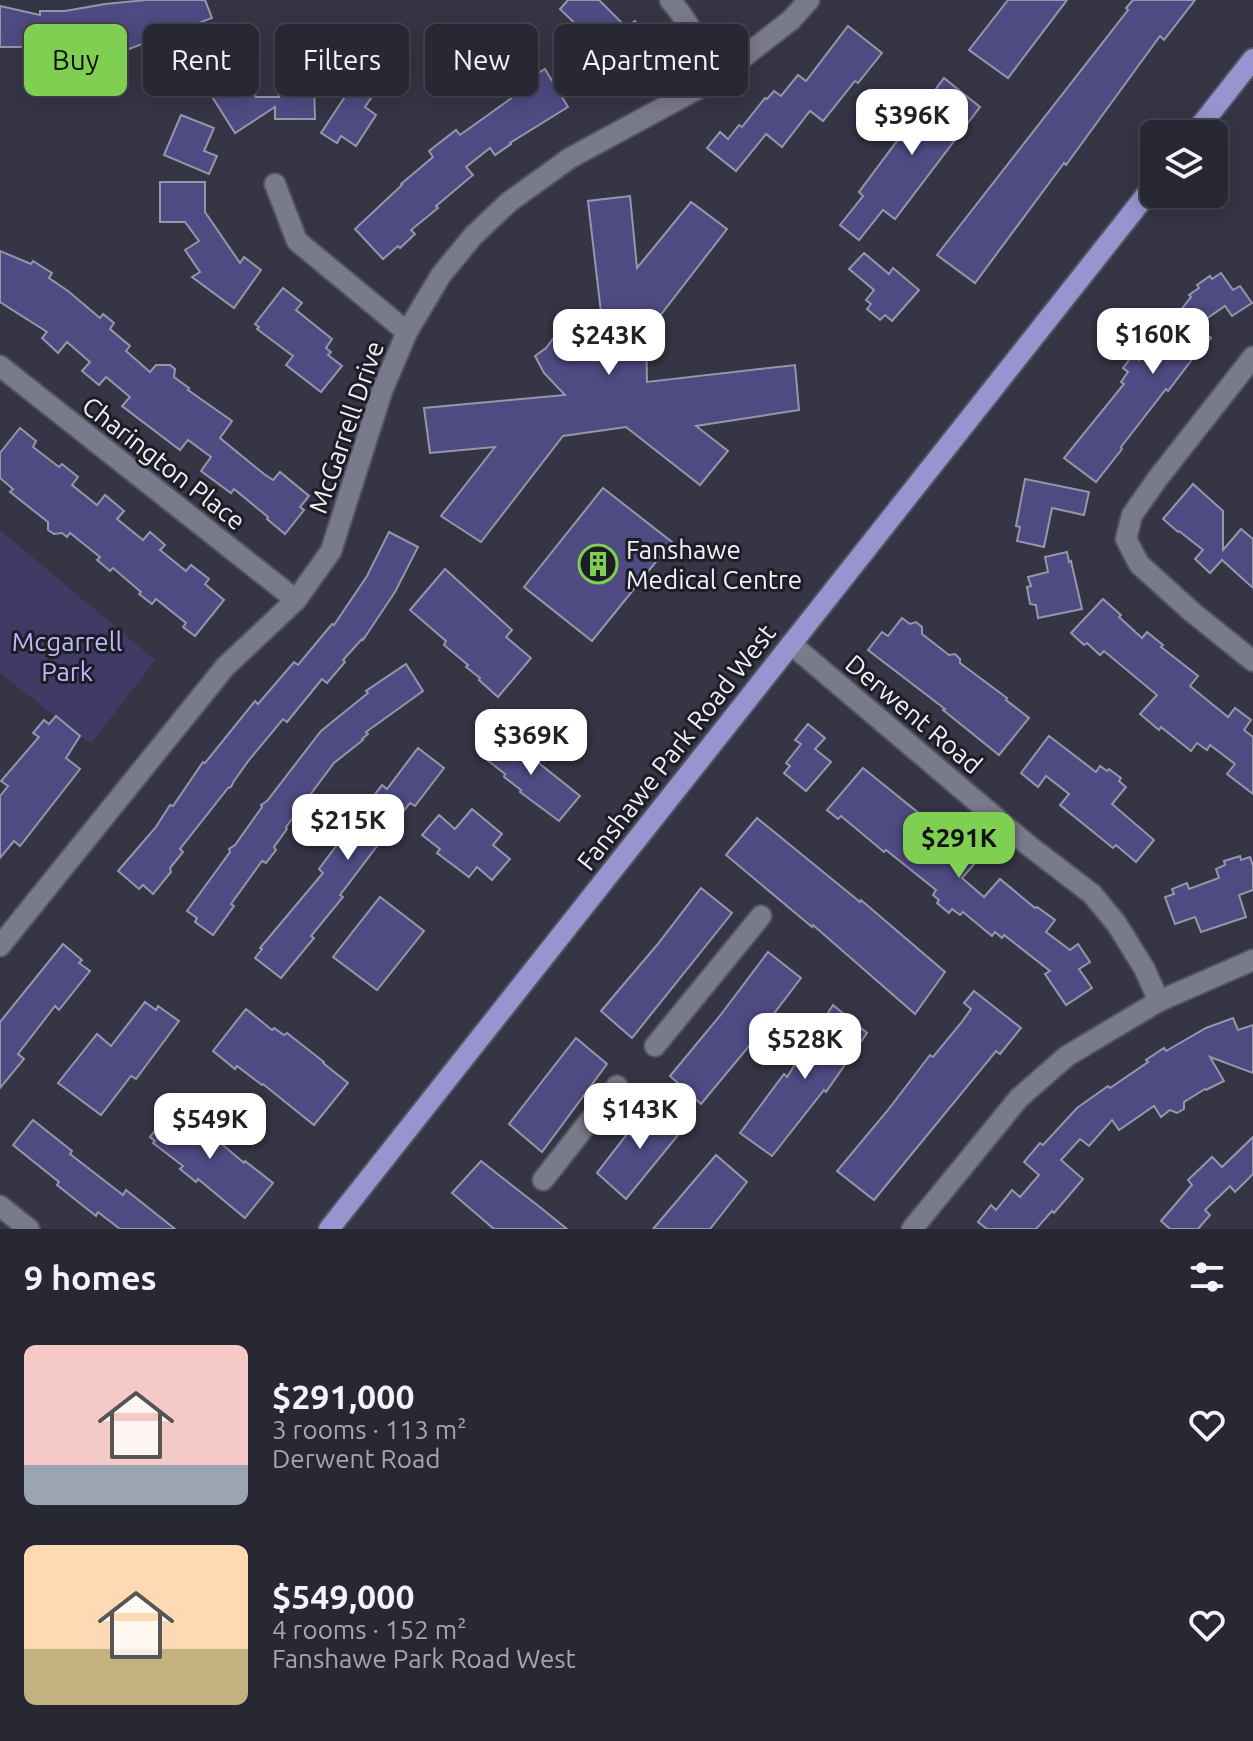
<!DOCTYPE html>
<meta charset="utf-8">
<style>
:root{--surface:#282834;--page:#30303c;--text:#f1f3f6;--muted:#a5a6ac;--line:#44444f;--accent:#7fd052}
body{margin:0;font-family:Ubuntu,sans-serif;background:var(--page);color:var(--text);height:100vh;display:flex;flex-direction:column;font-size:30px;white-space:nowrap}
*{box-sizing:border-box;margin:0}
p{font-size:26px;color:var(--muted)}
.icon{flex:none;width:44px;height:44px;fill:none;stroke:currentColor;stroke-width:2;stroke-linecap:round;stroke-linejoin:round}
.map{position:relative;height:1229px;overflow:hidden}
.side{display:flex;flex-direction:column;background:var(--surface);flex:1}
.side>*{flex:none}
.top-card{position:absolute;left:24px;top:24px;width:800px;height:72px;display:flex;gap:16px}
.fabs{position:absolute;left:1140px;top:120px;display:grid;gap:16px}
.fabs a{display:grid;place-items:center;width:88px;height:88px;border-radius:12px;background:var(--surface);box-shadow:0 4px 20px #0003,0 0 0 2px var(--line);font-size:40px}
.price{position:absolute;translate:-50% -68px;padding:0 18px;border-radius:16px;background:#fff;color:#222;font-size:26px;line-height:52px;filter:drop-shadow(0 2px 4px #0008)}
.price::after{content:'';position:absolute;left:50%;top:48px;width:24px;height:18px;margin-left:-12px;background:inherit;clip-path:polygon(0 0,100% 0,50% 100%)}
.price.current{background:var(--accent);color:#111}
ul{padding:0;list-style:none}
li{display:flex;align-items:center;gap:24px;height:200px;padding:0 24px}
li span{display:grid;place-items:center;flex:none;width:224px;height:160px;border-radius:12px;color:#555}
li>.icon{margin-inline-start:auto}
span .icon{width:96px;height:96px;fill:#fffc;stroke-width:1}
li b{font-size:34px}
h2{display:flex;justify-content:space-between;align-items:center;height:96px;padding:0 24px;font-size:34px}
.pill{padding:0 28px;border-radius:12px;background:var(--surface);box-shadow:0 4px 20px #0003,0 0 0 2px var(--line);font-size:28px;line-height:72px}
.pill.current{background:var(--accent);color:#111}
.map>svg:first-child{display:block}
.green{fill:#3f3b65}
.building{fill:#4f4a82;stroke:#9696aa;stroke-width:2}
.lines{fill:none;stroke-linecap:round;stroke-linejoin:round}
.minor-casing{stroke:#545362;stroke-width:24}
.major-casing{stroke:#545362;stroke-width:24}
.minor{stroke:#7a7a8d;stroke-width:20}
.major{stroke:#9794d0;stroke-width:20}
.labels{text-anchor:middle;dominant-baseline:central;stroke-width:6;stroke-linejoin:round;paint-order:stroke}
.street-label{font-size:26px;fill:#f0f0fb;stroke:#1e1d25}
.poi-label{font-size:26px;fill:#f0f0fb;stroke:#1e1d25;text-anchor:start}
.park-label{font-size:26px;fill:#bcb9fd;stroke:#1e1d25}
</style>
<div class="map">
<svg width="1253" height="1229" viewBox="0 0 1253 1229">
<rect width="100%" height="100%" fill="#353546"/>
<path class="green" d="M0 530 155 660 91 744 0 673Z"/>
<g class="building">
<path d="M146 0H205L212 18 129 49 128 47 75 56 74 47H0V6L40 15V11H65L105 4Z"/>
<path d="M568 0H599L626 27 635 21 645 40 634 46 637 50 635 51 643 67 613 83 587 35 560 9Z"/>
<path d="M1008 0H1067L1008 78 969 50Z"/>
<path d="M1133 0H1195L1164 40 1160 36 1066 165 1064 163 975 283 937 255 1128 10 1126 8Z"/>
<path d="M848 26 882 53 858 83 855 81 823 121 810 111 782 147 766 134 736 171 707 148 720 132 728 139 739 125 742 127 765 98 767 99 774 91 781 96 798 75 806 81Z"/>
<path d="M545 69 568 107 510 143 511 144 495 155 490 148 466 167 473 175 436 206 438 208 411 230 415 234 400 248 398 246 383 259 355 229 402 185 401 184 433 157 429 151 456 130 460 135 513 97 509 91Z"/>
<path d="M242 75 256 97H279L278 83 314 82 315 119H275V107L235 133 211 95Z"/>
<path d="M944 78 980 107 895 219 883 210 859 240 840 225 863 196 859 192Z"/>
<path d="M354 83 373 95 365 107 376 115 356 146 341 136 337 143 321 133Z"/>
<path d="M181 115 214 128 204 151 217 156 209 174 164 155Z"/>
<path d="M160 182H205V212L240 263 244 257 261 270 234 308 192 277 200 272 185 250 199 241 185 222H160Z"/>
<path d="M630 196 637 268 691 202 727 229 646 334 647 382 795 365 799 410 696 426 728 451 700 485 626 427 563 436 481 542 441 516 495 447 430 453 424 408 565 395 544 373 535 356 546 348 555 336 560 324 602 321 588 201Z"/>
<path d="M0 251 31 264 33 261 52 273 49 278 68 291 100 318 103 314 114 323 110 329 130 346 126 351 150 372 156 365H170L175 369 174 377 189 388 188 390 232 421 220 438 264 474 273 480 280 472 309 496 300 507 304 510 285 534 267 519 268 517 234 489 231 493 201 471 211 457 188 440 180 450 122 406 130 397 106 377 99 385 82 371 90 362 67 342 58 353 42 338 47 332 0 302Z"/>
<path d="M864 253 889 274 893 268 919 290 892 321 885 315 880 320 867 309 871 304 866 300 874 290 849 269Z"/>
<path d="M1221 273 1233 290 1240 286 1252 303 1232 316 1225 306 1196 326 1211 338 1199 354 1197 353 1168 391 1166 389 1121 447 1122 449 1096 482 1064 458 1124 384 1121 382 1128 372 1123 368 1133 355 1139 360 1148 348 1152 351 1171 327 1169 325 1191 297 1189 295 1199 288 1197 285 1210 276 1212 279Z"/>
<path d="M283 288 302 303 296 310 332 339 326 348 331 352 328 355 342 366 321 392 286 365 293 356 257 329 259 327 255 324Z"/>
<path d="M20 428 36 441 33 447 59 467 62 464 78 477 72 485 97 505 105 495 124 511 117 519 143 540 150 532 165 545 160 550 186 571 191 565 209 579 205 584 224 600 195 636 183 627 186 623 156 599 152 604 139 594 141 592 113 568 110 571 97 560 100 557 70 533 67 537 62 533 54 534 48 530V522L10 492 13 489 0 478V453Z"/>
<path d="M1025 479 1089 492 1084 515 1052 508 1044 547 1017 541 1020 527 1016 526Z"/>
<path d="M1193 484 1223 511V550L1241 529 1253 539V588L1222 560 1210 573 1195 559 1203 550 1179 531 1178 532 1163 519Z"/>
<path d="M603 488 672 542 592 641 524 587Z"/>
<path d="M389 532 418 547 395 592 363 640 362 639 343 660 345 662 327 683 322 679 287 722 283 719 249 760 234 781 231 787 228 788 180 849 183 852 170 868 171 872 153 894 143 885 139 889 118 871 156 827 170 805 173 806 203 762 205 763 255 701 258 704 294 662 298 665 332 624 334 625 367 576Z"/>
<path d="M1067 552 1069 562 1071 561 1082 609 1038 618 1036 605 1030 604 1027 587 1031 586 1028 577 1048 572 1045 557Z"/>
<path d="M445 569 512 630 506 637 531 658 498 697 479 680 480 678 466 667 468 665 444 645 446 641 410 610Z"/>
<path d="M1103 599 1121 615 1119 617 1142 638 1147 632 1163 645 1161 647 1198 676 1190 686 1228 717 1235 708 1251 720 1244 730 1253 737V794L1227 774 1235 764 1210 745 1207 750 1197 743 1191 751 1161 727 1159 730 1140 714 1157 695 1104 651 1100 655 1087 643 1084 645 1071 633Z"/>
<path d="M902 618 910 624 916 622 922 627V634L949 655 955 654 960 659V663L1007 698 1006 700 1029 718 999 755 943 710 945 709 868 650 882 632 888 636Z"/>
<path d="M406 664 423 691 366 732 368 734 362 739 363 740 334 763 286 827 287 829 274 847 276 850 266 863 262 861 231 904 234 906 213 935 195 922 197 918 187 911 230 852 229 849 235 845 262 807 261 805 267 801 321 731 368 693 366 691Z"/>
<path d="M56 716 80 736 66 758 80 769 20 846 14 841 0 858V796L8 786 1 781 39 737 33 733 44 720 49 724Z"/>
<path d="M808 724 825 738 815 749 831 762 806 791 784 773 790 766 786 763 801 744 795 740Z"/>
<path d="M500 732 580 796 559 821 520 792 521 790 504 777 505 774 481 755Z"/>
<path d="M1049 736 1096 772 1100 766 1107 771 1109 769 1121 778 1119 781 1126 787 1112 804 1154 840 1136 862 1116 845 1113 848 1060 805 1069 794 1046 776 1038 787 1021 773Z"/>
<path d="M418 748 444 768 415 806 410 803 395 822 396 830 390 829 340 895 343 897 311 936 314 938 281 978 255 958 262 949 260 948 323 873 319 869 382 785 387 789Z"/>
<path d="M863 768 936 827 926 839 952 861 962 849 977 861 962 878 984 897 1000 879 1035 908 1037 907 1055 920 1046 932 1070 950 1078 944 1090 962 1079 969 1092 988 1066 1005 1045 974 1050 971 1004 935 1002 938 995 932 992 936 963 912 960 915 952 909 949 913 937 903 939 900 933 895 936 890 886 850 884 852 841 816 838 819 827 810Z"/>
<path d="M472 809 502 834 493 845 510 859 492 880 477 867 469 877 437 853 440 849 422 835 439 815 455 829Z"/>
<path d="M757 818 860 902 861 900 945 972 915 1014 813 925 812 927 726 855Z"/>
<path d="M1240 856 1241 860 1250 857 1253 866V890L1239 895 1246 917 1201 932 1195 917 1175 924 1165 897 1174 894 1172 889 1187 883 1189 889 1219 878 1216 869 1225 865 1224 861Z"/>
<path d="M701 888 732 913 632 1038 601 1011 657 945Z"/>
<path d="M380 897 424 931 377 990 333 957Z"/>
<path d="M63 944 82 960 79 963 90 971 59 1010 55 1006 18 1054 24 1059 0 1088V1022Z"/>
<path d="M768 952 801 978 750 1045 701 1104 670 1076 719 1017Z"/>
<path d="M974 991 1021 1028 1000 1054 996 1051 874 1200 837 1171 888 1110 930 1055 933 1057 961 1023 971 1009 964 1003Z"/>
<path d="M145 1002 156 1010 158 1006 179 1021 136 1079 131 1076 101 1115 58 1083 97 1034 111 1046Z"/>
<path d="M833 1005 867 1033 826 1092 824 1090 772 1156 740 1133 784 1074 787 1077Z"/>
<path d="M246 1009 272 1030 274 1028 284 1035 287 1033 324 1062 323 1063 348 1083 314 1125 263 1084 262 1085 237 1066 235 1069 213 1051Z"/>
<path d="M1233 1018 1238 1030 1253 1025V1073L1210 1057 1224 1081 1206 1090 1205 1089 1184 1102V1109L1177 1113 1170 1110 1161 1117 1154 1106 1119 1130 1112 1120 1089 1146 1080 1139 1061 1160 1083 1179 1054 1213 1052 1211 1036 1229H987L978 1222 991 1205 996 1210 1012 1190 1020 1197 1039 1175 1024 1162 1040 1143 1043 1145 1077 1108 1108 1086 1110 1088 1148 1062 1146 1060 1164 1048 1166 1051 1206 1028Z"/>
<path d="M576 1038 607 1064 542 1152 509 1124Z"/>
<path d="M177 1103 196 1118 195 1120 204 1126 203 1128 244 1163 245 1161 273 1183 245 1218 198 1179 196 1182 180 1169 183 1166 153 1143 155 1141 150 1137Z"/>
<path d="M651 1103 683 1129 626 1199 597 1173Z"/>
<path d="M33 1120 72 1151 70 1154 123 1195 126 1190 175 1229H120L98 1212 96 1216 57 1185 59 1182 13 1145Z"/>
<path d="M1253 1137V1174L1235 1192 1230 1186 1205 1210 1210 1215 1198 1229H1170L1161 1221 1192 1185 1188 1180 1212 1157 1222 1167Z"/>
<path d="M716 1155 747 1182 710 1229H653Z"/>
<path d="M481 1161 541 1208 567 1229H494L452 1193Z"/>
</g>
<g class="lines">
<g class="minor-casing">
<g id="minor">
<path d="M670 0C689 22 705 52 714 80"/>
<path d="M275 184 297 241 407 332"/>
<path d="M1253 357 1158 478 1132 515 1126 539 1139 564 1192 612 1253 661"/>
<path d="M0 366 296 600"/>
<path d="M791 644 1028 845 1092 894 1116 923 1144 968 1159 1001"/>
<path d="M0 946 225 667 296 600 331 551 382 391 407 332 441 275 473 236 509 202 570 158 714 80 791 20 809 0"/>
<path d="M655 1046 761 916"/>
<path d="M543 1180 617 1086"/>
<path d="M0 1206 29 1229"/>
<path d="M912 1229 1019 1098 1067 1056 1159 1001 1253 960"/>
</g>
</g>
<g class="major-casing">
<g id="major">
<path d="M1194 134 1253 59"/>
<path d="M329 1229 1154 185"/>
</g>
</g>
<use href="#minor" class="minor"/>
<use href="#major" class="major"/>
</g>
<defs>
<g id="building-ring" transform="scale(2)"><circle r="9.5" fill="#1e1d25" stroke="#7fd052" stroke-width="1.5"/><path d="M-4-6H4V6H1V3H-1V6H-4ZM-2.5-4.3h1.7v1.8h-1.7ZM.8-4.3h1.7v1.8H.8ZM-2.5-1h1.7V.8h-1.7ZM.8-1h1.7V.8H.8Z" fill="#7fd052"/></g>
</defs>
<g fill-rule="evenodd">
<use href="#building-ring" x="598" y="564"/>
</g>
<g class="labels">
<g class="street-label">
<text transform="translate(346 427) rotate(-71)">McGarrell Drive</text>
<text transform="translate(164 463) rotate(38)">Charington Place</text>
<text transform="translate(914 714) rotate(40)">Derwent Road</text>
<text transform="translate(676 747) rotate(-52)">Fanshawe Park Road West</text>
</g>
<g class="poi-label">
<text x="626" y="549">Fanshawe<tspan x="626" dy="30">Medical Centre</tspan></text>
</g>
<g class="park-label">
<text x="67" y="641">Mcgarrell<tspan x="67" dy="30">Park</tspan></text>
</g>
</g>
</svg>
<div class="fabs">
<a><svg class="icon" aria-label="layers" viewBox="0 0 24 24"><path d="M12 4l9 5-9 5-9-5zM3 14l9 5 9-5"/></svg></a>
</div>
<b class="price" style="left:912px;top:157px">$396K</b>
<b class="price" style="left:1153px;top:376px">$160K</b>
<b class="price" style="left:609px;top:377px">$243K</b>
<b class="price" style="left:531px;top:777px">$369K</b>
<b class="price" style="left:348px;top:862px">$215K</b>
<b class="price current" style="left:959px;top:880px">$291K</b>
<b class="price" style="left:805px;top:1081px">$528K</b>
<b class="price" style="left:640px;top:1151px">$143K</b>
<b class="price" style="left:210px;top:1161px">$549K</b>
<div class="top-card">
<a class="pill current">Buy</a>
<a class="pill">Rent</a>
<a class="pill">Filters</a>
<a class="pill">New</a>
<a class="pill">Apartment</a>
</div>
</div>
<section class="side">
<h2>9 homes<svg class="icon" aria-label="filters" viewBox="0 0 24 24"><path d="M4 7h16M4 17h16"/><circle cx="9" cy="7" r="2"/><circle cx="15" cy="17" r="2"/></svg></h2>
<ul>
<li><span style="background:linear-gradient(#f6c9c9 75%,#9aa5b1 0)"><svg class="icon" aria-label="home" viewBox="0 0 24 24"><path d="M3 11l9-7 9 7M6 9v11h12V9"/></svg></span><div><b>$291,000</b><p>3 rooms · 113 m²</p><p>Derwent Road</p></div><svg class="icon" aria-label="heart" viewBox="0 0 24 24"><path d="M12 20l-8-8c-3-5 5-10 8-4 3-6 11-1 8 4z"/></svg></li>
<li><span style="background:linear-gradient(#ffd9b3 65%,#c2b280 0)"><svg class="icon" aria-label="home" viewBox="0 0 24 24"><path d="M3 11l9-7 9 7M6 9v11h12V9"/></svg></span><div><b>$549,000</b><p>4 rooms · 152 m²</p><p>Fanshawe Park Road West</p></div><svg class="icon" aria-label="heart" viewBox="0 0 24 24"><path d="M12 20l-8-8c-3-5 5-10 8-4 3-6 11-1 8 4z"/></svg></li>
</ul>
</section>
